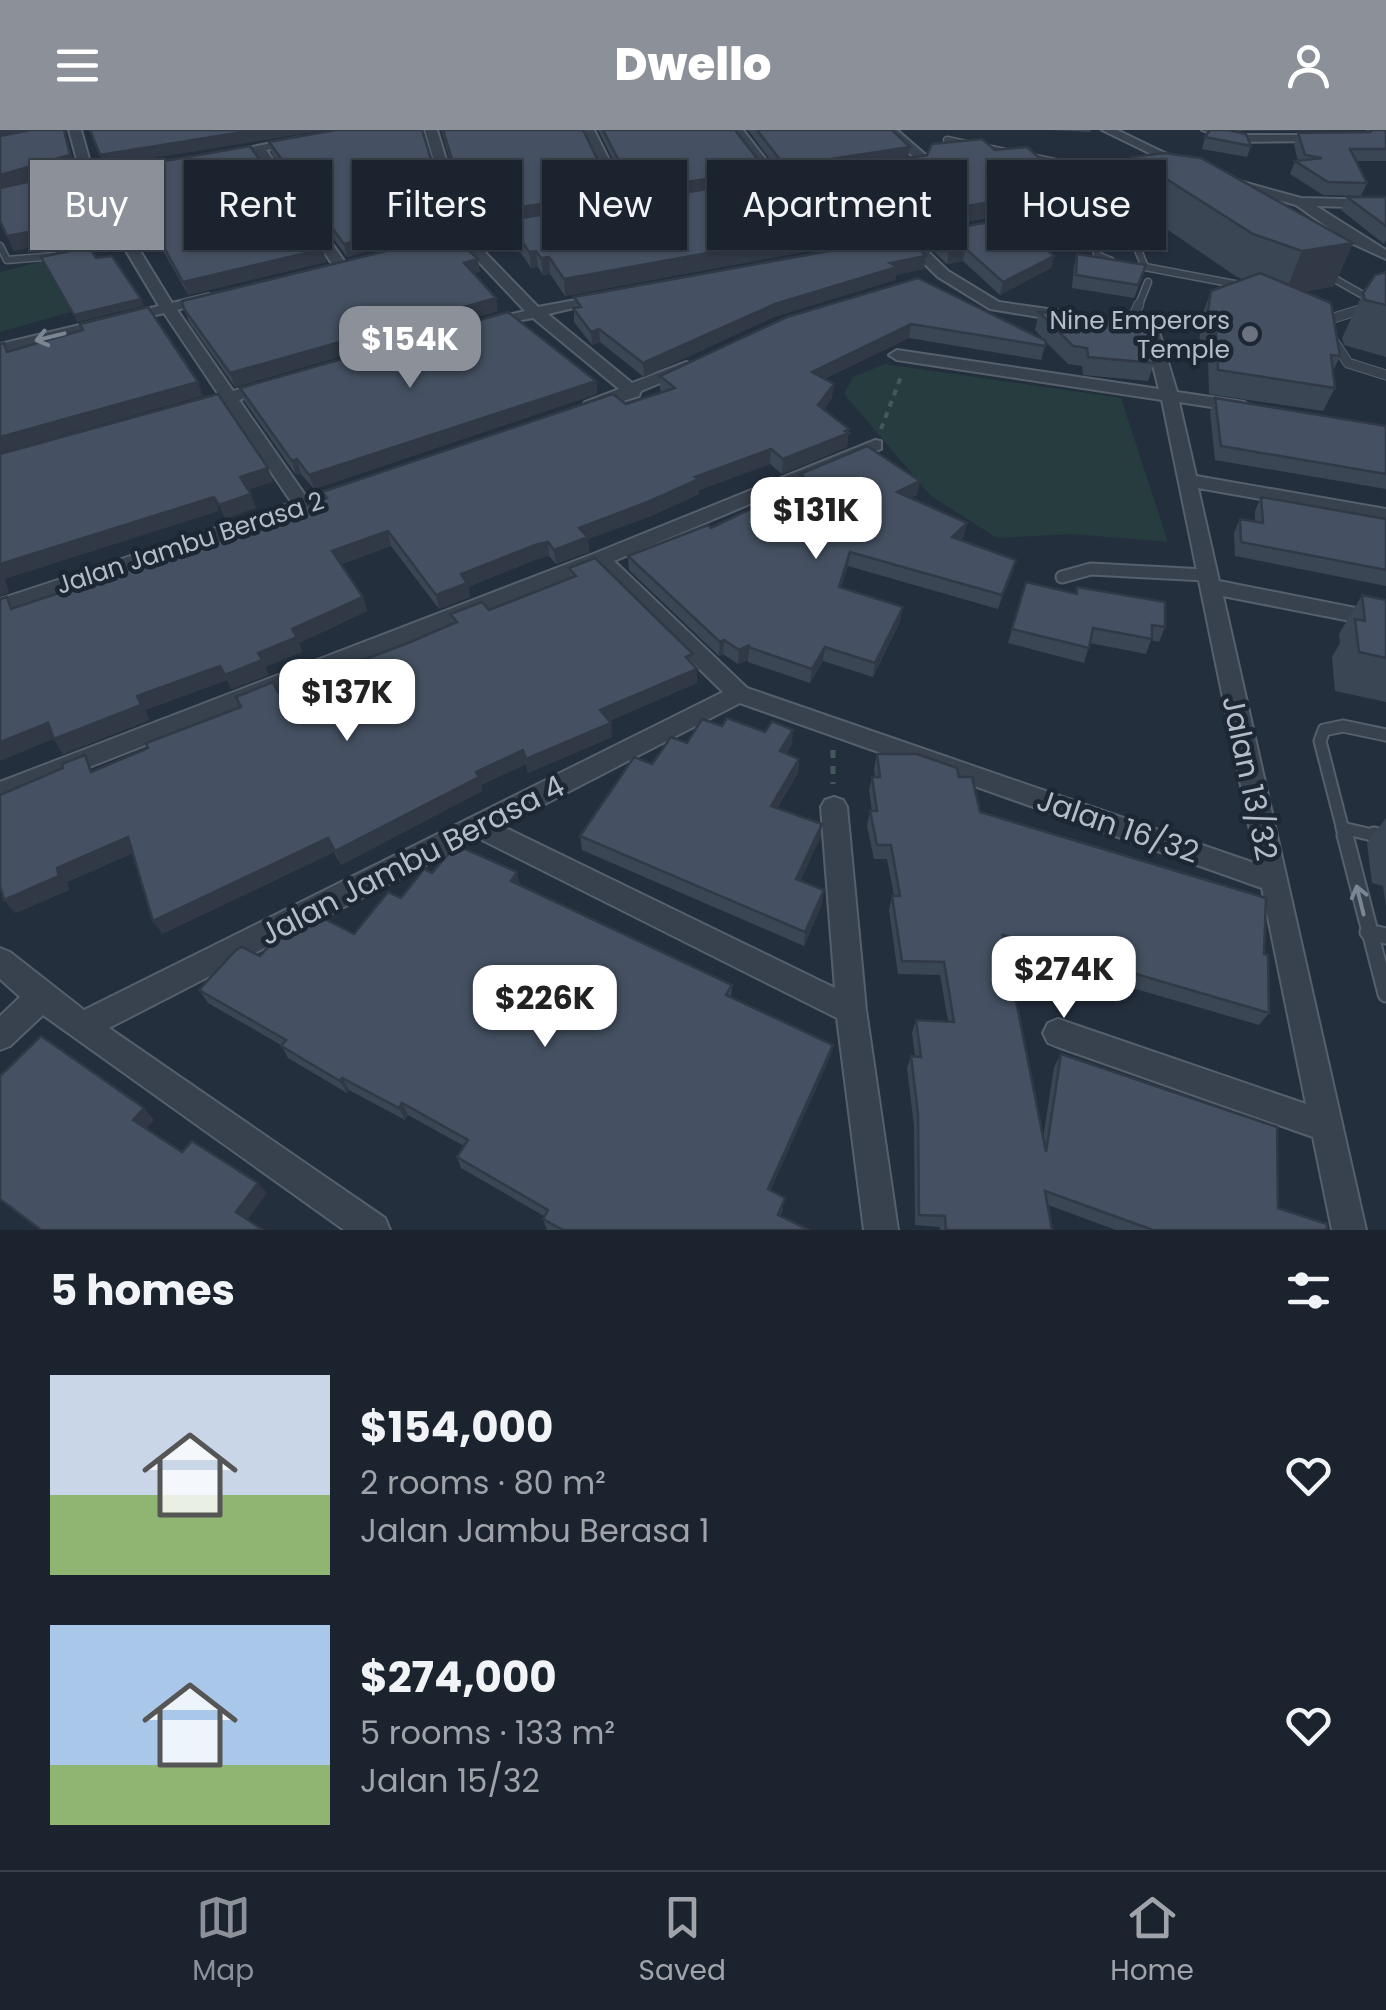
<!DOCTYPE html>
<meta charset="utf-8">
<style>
:root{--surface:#1b232e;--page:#282f3a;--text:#f1f3f6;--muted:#a0a4aa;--line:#39404a;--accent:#8c9099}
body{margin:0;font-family:Poppins,sans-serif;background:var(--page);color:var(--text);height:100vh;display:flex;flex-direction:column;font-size:38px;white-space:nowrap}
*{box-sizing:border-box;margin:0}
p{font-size:32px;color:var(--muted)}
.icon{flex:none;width:55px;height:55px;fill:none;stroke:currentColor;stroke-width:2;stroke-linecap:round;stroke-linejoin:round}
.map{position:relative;height:1100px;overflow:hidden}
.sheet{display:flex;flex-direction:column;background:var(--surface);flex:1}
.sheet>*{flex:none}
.hud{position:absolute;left:30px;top:30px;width:1328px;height:90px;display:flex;gap:20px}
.price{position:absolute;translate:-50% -85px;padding:0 22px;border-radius:20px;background:#fff;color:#222;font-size:32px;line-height:65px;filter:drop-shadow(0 2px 5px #0008)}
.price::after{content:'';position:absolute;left:50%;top:60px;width:30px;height:22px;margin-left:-15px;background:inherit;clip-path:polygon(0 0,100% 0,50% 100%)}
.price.selected{background:var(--accent);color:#fff}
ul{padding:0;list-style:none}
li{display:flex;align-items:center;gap:30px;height:250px;padding:0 50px}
li span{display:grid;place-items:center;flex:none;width:280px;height:200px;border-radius:0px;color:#555}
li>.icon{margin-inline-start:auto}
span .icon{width:120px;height:120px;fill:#fffc;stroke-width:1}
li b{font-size:42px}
h2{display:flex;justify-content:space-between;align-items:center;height:120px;padding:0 50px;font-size:42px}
.chip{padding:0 35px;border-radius:0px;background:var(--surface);box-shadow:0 2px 8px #0004,0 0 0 2px var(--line);font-size:35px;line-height:90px}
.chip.selected{background:var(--accent);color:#fff}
header{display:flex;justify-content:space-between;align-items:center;height:130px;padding:0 50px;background:var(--accent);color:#fff;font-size:45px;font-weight:800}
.dock{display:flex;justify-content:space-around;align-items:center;height:140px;border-top:2px solid var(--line);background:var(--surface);font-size:28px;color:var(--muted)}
.dock a{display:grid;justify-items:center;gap:5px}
.dock .selected{color:var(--accent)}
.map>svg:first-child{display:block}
.green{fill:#263c3f}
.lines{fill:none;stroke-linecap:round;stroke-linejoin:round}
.lane-far3-casing{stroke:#565f6c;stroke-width:9}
.lane-far2-casing{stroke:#565f6c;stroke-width:11}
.lane-far1-casing{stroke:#565f6c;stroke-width:15}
.lane-casing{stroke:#565f6c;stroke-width:19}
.street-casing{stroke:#565f6c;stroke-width:4}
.path-far1{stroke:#44595c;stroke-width:4;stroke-dasharray:6 6;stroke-linecap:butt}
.path{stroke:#44595c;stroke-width:5;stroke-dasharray:8 8;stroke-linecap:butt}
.lane-far3{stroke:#38414e;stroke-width:6}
.lane-far2{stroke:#38414e;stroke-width:9}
.lane-far1{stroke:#38414e;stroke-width:11}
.lane{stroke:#38414e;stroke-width:15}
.street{fill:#38414e;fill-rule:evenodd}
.wall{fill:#3b4654}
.shaded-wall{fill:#303945}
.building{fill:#455162;stroke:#303945;stroke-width:2.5}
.oneway{stroke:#7c8592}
.worship-dot{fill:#6b7280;stroke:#1d2633;stroke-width:4}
.labels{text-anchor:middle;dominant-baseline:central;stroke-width:9;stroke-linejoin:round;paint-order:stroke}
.far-poi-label{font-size:25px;fill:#b4bcc9;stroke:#1d2633;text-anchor:end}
.far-street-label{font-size:25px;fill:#b4bcc9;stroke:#1d2633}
.street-label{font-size:30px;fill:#b4bcc9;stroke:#1d2633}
</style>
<header><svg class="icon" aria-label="menu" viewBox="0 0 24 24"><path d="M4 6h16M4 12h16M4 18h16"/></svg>Dwello<svg class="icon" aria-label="person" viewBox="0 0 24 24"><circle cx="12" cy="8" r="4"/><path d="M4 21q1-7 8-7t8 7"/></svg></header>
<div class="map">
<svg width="1386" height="1100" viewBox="0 0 1386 1100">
<rect width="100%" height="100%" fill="#242f3e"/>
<g class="green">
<path d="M72 124 81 138 51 147 71 182 0 202V142Z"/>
<path d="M885 234 1121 268 1168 412 1072 404 997 408 931 366 844 264 853 247Z"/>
</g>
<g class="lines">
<g class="lane-far3-casing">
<g id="lane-far3">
<path d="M947 10 1084 38V61L1136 56"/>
<path d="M1101 61 1126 91 1145 137 1245 156"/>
<path d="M1065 79 1094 85 1097 125 1111 131"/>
<path d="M1042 111 1026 90 1064 85 1053 72 1110 70"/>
<path d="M0 116 7 130 54 126"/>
<path d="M77 121 126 109"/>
<path d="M1326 144 1384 177"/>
<path d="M1138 177 1148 152"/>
</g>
</g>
<g class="lane-far2-casing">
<g id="lane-far2">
<path d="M1380 174 1386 178"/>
<path d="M1327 190 1366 178"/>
<path d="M1130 195 1139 174"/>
<path d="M1335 213 1348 233 1386 245"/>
</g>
</g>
<g class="lane-far1-casing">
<g id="lane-far1">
<path d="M1062 447 1091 439 1205 445"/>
<path d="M1342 698 1385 708"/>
<path d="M1345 708 1320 611 1324 600 1343 596 1386 605"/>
</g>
</g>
<g class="lane-casing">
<g id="lane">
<path d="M1345 705 1386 864"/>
<path d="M1374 705 1386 708"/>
<path d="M1368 802 1386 806"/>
</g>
</g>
<g class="street-casing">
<g id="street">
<path d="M69 0H81L93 43 105 45 96 49 172 173 209 164 216 168 177 180 233 261 270 251 278 256 239 270 307 368 353 353 362 359 310 380 0 483V469L292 373 225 274 195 282 186 277 219 265 164 183 0 224V214L159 176 85 52 0 70V62L81 45Z"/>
<path d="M425 0H437L469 104 536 91 543 95 474 111 538 177 608 164V170L548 184 632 253 686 232 692 234V240L641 261 639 266 591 281 583 276 585 272 619 259 533 188 478 198V192L525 181 461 113 430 119 423 115 456 106Z"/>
<path d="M582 0H594L634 80 632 83 620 80Z"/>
<path d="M731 0H743L784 53V59H776Z"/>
<path d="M884 0H897L927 26 924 37 899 41V35L917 30Z"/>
<path d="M1102 0H1117L1194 37 1184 40Z"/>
<path d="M1202 0H1218L1232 5H1328L1334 8 1328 11 1231 12Z"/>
<path d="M301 7 307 11 305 13 266 20 347 135 345 138H335L255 22 224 28 218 24Z"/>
<path d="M1232 49 1301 68 1386 70V78L1316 76 1386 120V129L1349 112 1296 75 1228 56V50Z"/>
<path d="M903 107H913L948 141 999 172 1069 182 1077 187 1069 192 990 179 938 147 903 113Z"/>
<path d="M1115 191 1159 202 1177 262 1244 272 1253 277 1244 282 1179 272 1196 346 1386 379V391L1198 358 1219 451 1386 484V498L1223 466 1366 1100H1332L1313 1007 1058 917 1048 913 1043 903 1048 893 1058 889 1306 974 1262 758 740 573 502 696 835 858 821 677 825 670 834 667 843 670 847 677 866 880 898 1100H864L837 888 478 708 109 898 385 1088 390 1100H344L43 885 10 916 0 920V886L20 867 0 849V818L10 822 84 880 723 562 597 438 0 672V652L593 424 875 310 881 311V319L614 431 747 558 1257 734 1162 270 897 230 889 225 897 220 1159 259 1146 208 1115 197Z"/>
</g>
</g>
<path class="path-far1" d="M881 299 902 244"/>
<path class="path" d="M833 620V654"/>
<use href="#lane-far3" class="lane-far3"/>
<use href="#lane-far2" class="lane-far2"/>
<use href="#lane-far1" class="lane-far1"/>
<use href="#lane" class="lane"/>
<use href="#street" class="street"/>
</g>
<g class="wall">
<path d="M441 0H583L614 63V74L634 71 598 0H735L765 50 784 48 748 0H892L908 28 995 20 1052 39 1048 54 1034 56 1041 81 992 87 565 166 550 144 543 145 538 137 531 138 510 107 508 91 470 97Z"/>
<path d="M1048 0H1091L1090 2Z"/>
<path d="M1210 0H1386V31H1356L1367 53 1361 66 1323 65 1290 44 1295 31H1298L1294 15 1298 3 1368 2 1365 0 1234 1 1251 16 1247 27 1202 19 1205 7Z"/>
<path d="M269 12 451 100 347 127 272 24Z"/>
<path d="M1132 27 1353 113 1334 156 1303 162 1340 226 1333 241 1335 258 1323 281 1209 264 1208 225 1198 220 1203 183 1211 161 1243 149 1237 147 1121 68Z"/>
<path d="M107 41 323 119 326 132 188 165 165 124 140 96 111 53Z"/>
<path d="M1347 67H1386V110L1384 114 1341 80Z"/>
<path d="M929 103 1051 138 1000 165 963 131 947 134 927 115Z"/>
<path d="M1077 124 1142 148 1134 168 1072 158 1074 136Z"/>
<path d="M924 139 896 145 895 150 774 187 644 247 600 212 592 215 574 192V167Z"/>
<path d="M480 142 473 143 498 181 235 257 189 192 182 171Z"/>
<path d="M1386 142V227L1344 215 1342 208 1363 163Z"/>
<path d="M918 148 1045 211 1035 200 1039 182 1154 233 1148 251 1083 245 1082 236 1068 234 1046 212 1041 230 909 208 824 249 832 268 824 279 849 299 847 317 782 344 770 334 699 360V364L651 386 588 409 589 422 556 434 549 426 537 429 468 457 470 467 439 479 391 416 341 434 363 467 367 481 299 513 302 522 265 537 268 545 231 559 227 550 145 580 149 590 63 624 54 609 13 478 236 404 231 392 268 390 324 369 322 362 626 274 663 262 660 260V246Z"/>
<path d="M596 251 597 264 314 359 301 344 296 345 245 272 240 258Z"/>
<path d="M1215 268 1386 296V359L1215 330 1210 282Z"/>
<path d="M800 344 917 365 910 368 967 393 963 407 961 410 1016 430 998 479 848 436 841 457 900 492 873 547 823 531 810 553 748 532V530L738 534 723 524 719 526 629 440 628 426 711 398 799 356Z"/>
<path d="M1261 367 1386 389V456L1235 426 1234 403 1240 389 1255 391V381Z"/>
<path d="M569 438 693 535 697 553 609 591 612 607 528 643 526 634 481 655 482 661 341 735 334 722 162 804 133 723 67 752 69 760 15 783 63 638 95 640 278 562 408 513 452 494 450 484 489 480 571 449Z"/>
<path d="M1026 452 1075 464 1077 457 1165 497 1159 512 1151 510 1146 524 1090 513 1084 533 1008 513Z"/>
<path d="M1362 465 1386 470V572L1335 561 1332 527 1340 513 1339 504Z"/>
<path d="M722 596 792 614 786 624 799 629 798 643 777 678 822 694 820 708 800 751 822 774 804 816 582 720 580 706 652 634 687 613Z"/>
<path d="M877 624 959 647 980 682 1264 824 1269 883 1259 895 1006 821 1043 1008 1054 937 1061 924 1278 1078 1327 1100H1116L1048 1075 1052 1100H940V1097L915 1095 914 996 907 938 911 926H915L912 903 916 890 948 891 940 845 898 844 889 780 892 766H894L887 729H874L867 696 870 681H872L869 661 872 647H875L874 638Z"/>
<path d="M1386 688V776L1383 756 1372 753 1367 713Z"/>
<path d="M432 743 520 755 732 855 731 867 833 915 830 927 770 1061 783 1079 780 1086 809 1100H547L543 1089 544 1086 461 1038 457 1027 464 1016 408 985 405 990 349 960 347 963 288 928 281 915 208 873 199 860 260 826 301 799 354 804Z"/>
</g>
<g class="shaded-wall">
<path d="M0 0H34L0 5Z"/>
<path d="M64 0 76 39 0 61V45Z"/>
<path d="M255 0H327L104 36 100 25Z"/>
<path d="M910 17 908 28 785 48V36Z"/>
<path d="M1052 39 1048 54 1016 57 1019 42Z"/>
<path d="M766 40 765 51 634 72V60Z"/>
<path d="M614 63V75L470 97 469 85Z"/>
<path d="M1045 65 1041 81 992 87 565 166 564 149 995 71Z"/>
<path d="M449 87 451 100 347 127 344 114Z"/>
<path d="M79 96 85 111 37 121 31 106Z"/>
<path d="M28 102 35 117 14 121 7 106Z"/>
<path d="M1353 113 1334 156 1284 165 1302 121Z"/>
<path d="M965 118 963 131 947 134 949 122Z"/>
<path d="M323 119 326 132 188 165 183 152Z"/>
<path d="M536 121 538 137 531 138 529 122Z"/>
<path d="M926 126 924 139 896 145 895 150 774 187 644 247 643 233 775 174 890 133Z"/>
<path d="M1054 126 1051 138 1000 165 1003 152Z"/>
<path d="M549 127 550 144 543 145 541 128Z"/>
<path d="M478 129 480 142 466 145 464 133Z"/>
<path d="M496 168 498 181 235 257 230 243Z"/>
<path d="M141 169 144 176 77 192 74 185Z"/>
<path d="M911 194 909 208 811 255 812 242Z"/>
<path d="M599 199 600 212 592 215 591 202Z"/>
<path d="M596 251 597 264 314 359 309 345Z"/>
<path d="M198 252 203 266 0 323V307Z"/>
<path d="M834 254 832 268 817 289 818 275Z"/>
<path d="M849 299 847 317 782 344 783 329Z"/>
<path d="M771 319 770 334 699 360V364L651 386 588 409 589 422 556 434 554 420 579 398 695 347Z"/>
<path d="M297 329 301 344 296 345 292 331Z"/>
<path d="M268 338 273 352 245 361 240 347Z"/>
<path d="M920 351 917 365 894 376 897 362Z"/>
<path d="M251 364 256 378 225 389 219 375Z"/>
<path d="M214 367 219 381 5 449 9 462 0 466V434Z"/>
<path d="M967 393 963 407 949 421 952 407Z"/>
<path d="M388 401 391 416 336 435 332 421Z"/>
<path d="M548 412 549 426 537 429 468 457 470 467 439 479 436 465 461 444 535 415Z"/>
<path d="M850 422 848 436 837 471 839 457Z"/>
<path d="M1016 430 1012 445 998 479 1002 465Z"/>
<path d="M363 467 367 481 299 513 302 522 265 537 268 545 231 559 225 545 292 499Z"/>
<path d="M903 477 900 492 873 547 875 533Z"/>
<path d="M724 510 723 524 719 526 720 512Z"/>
<path d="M750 515 748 530 738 534 739 520Z"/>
<path d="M825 517 823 531 810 553 812 539Z"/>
<path d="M220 536 227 550 145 580 149 590 63 624 54 609 137 566Z"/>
<path d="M697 539V553L602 594 600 580Z"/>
<path d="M48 593 58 607 0 631V612Z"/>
<path d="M611 593 612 607 528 643 526 629Z"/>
<path d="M793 600 792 614 778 635 780 621Z"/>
<path d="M523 620 526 634 481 655 482 661 341 735 335 721 476 642Z"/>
<path d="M799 629 798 643 769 690 771 676Z"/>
<path d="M822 694 820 708 795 763 796 749Z"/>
<path d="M128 707 137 721 67 752 69 760 15 783 4 770 57 738Z"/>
<path d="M328 708 334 722 162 804 153 791Z"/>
<path d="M517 742 520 756 511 751Z"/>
<path d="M824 760 822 774 804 816 805 802Z"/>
<path d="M833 915 830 927 766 1070 768 1059Z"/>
<path d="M342 948 349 960 347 963 340 951Z"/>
<path d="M402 973 408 985 405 990 399 978Z"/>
<path d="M144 978 154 990 144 1001 133 990Z"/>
<path d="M258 1053 267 1063 245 1093 236 1082Z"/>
</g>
<g class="building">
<path d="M30 0H64L70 25 0 45V6Z"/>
<path d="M90 0H255L100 25Z"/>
<path d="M335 0H422L449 87 344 114 269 12Z"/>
<path d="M443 0H583L614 63 469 85Z"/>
<path d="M603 0H735L766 40 634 60Z"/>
<path d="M757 0H892L910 17 785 36Z"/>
<path d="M1210 0H1229L1246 4 1251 16 1205 7Z"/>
<path d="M1372 0H1386V19H1350L1367 53 1328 52 1295 31 1322 28 1305 25 1298 3 1370 2Z"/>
<path d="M982 9 995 20 1027 17 1052 39 1019 42 1045 65 995 71 564 149 549 127 541 128 536 121 529 122 508 90 927 25 932 14Z"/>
<path d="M250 16 323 119 183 152 161 112 135 83 107 41Z"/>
<path d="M1164 23 1201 28 1353 113 1302 121 1253 104 1132 27Z"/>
<path d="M50 47 79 96 31 106 28 102 7 106 0 91V58Z"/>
<path d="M1347 67H1386V96Z"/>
<path d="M1010 88 1054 126 1003 152 965 118 949 122 929 103Z"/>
<path d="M452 105 478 129 464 133 496 168 230 243 184 179 182 171Z"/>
<path d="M907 107 926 126 890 133 897 137 775 174 643 233 599 199 591 202 573 178 581 177 574 167Z"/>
<path d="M89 117 96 128 112 126 141 169 74 185 41 127Z"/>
<path d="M1077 124 1146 135 1138 155 1076 145Z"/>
<path d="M1386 142V175L1365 170 1363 163 1375 145Z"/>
<path d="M1260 143 1331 173 1340 226 1331 225 1335 258 1218 240 1216 202 1206 196 1211 161Z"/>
<path d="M918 148 1046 211 1045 216 911 194 812 242 834 254 818 275 849 299 845 301 849 303 783 329 771 319 695 347 699 349 650 371 579 398 588 407 554 420 548 412 535 415 461 444 467 453 436 465 388 401 332 421 363 467 292 499 297 507 258 523 262 530 225 545 220 536 137 566 141 575 54 609 48 593 0 612V469L7 467 11 479 239 403 231 392 262 382 268 390 327 368 322 362 613 264 626 274 675 258 660 246 787 187Z"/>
<path d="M148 177 198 252 0 307V214L4 213 7 222 83 200 80 194Z"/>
<path d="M508 182 596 251 309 345 297 329 292 331 240 258Z"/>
<path d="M1039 182 1145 193 1154 233 1088 227 1087 218 1073 216Z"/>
<path d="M218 264 268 338 240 347 251 364 219 375 214 367 0 434V324Z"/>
<path d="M1215 268 1386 296V344L1221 316Z"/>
<path d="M867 316 920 351 897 362 967 393 952 407 1016 430 1002 465 850 422 839 457 903 477 875 533 825 517 812 539 748 517 750 515 739 520 724 510 720 512 628 426 708 395 711 398 809 351 800 344Z"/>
<path d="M1261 367 1386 389V440L1241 412 1240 389 1263 393Z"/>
<path d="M595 428 693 524 686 527 697 539 600 580 611 593 526 629 523 620 476 642 479 647 335 721 328 708 153 791 128 707 57 738 59 746 4 770 0 756V665L63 638 62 634 85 625 91 642 148 618 146 613 241 577 236 567 273 552 278 562 408 513 457 492 450 484 482 472 489 480 576 446 569 438Z"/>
<path d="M1026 452 1077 464V457L1165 472V497L1152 495V509L1093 498 1089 518 1012 499Z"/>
<path d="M1362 465 1386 470V528L1359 522 1355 489 1365 491Z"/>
<path d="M727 588 765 602 772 591 793 600 780 621 799 629 771 676 822 694 796 749 824 760 805 802 580 706 634 627 652 634 671 607 687 613 702 589 722 596Z"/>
<path d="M877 624H917L957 638 959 647H972L980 682 1266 768 1264 824 1268 825 1269 883 1003 805 1046 1022 1061 924 1277 997 1278 1078 1327 1094V1100H1153L1045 1061 1052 1100H946L945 1086 919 1085 918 984 911 926 921 927 916 890 954 892 944 832 902 831 892 766H900L891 715H877L870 681H877L872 647H880Z"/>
<path d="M456 715 517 742 511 751 732 855 726 865 833 915 768 1059 785 1068 778 1085 809 1100H563L543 1089 548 1080 457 1027 468 1010 402 973 399 978 342 948 340 951 281 916 286 910 199 860 236 820 242 817 260 826 290 793 301 799 315 784 354 804 388 762 401 768 424 739 432 743Z"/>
<path d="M41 906 144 978 133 990 182 1022 192 1011 258 1053 236 1082 263 1100H41L0 1069V946Z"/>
</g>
<defs><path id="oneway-shaft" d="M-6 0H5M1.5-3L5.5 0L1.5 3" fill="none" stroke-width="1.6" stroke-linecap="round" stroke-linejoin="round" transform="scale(2.5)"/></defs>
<g class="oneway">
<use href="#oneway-shaft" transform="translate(50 207) rotate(166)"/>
<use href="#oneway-shaft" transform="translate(1360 770) rotate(-104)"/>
</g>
<circle class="worship-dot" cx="1250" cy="204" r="10"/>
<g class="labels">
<g class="far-poi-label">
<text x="1230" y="190">Nine Emperors<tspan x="1230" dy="29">Temple</tspan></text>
</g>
<g class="far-street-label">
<text transform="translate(190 413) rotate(-18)">Jalan Jambu Berasa 2</text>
</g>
<g class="street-label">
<text transform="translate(1250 648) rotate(78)">Jalan 13/32</text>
<text transform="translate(1118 696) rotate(19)">Jalan 16/32</text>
<text transform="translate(412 730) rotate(-27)">Jalan Jambu Berasa 4</text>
</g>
</g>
</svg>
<b class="price selected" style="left:410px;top:261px">$154K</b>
<b class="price" style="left:816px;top:432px">$131K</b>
<b class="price" style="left:347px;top:614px">$137K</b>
<b class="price" style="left:1064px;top:891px">$274K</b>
<b class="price" style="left:545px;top:920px">$226K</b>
<div class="hud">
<a class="chip selected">Buy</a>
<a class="chip">Rent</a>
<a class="chip">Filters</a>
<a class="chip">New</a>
<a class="chip">Apartment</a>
<a class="chip">House</a>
</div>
</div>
<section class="sheet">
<h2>5 homes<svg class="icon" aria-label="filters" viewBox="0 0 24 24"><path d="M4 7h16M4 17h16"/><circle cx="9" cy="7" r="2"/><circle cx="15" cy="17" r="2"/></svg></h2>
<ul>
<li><span style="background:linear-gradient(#c9d6e8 60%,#8fb573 0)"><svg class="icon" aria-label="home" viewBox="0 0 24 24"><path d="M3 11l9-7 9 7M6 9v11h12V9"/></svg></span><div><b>$154,000</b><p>2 rooms · 80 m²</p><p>Jalan Jambu Berasa 1</p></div><svg class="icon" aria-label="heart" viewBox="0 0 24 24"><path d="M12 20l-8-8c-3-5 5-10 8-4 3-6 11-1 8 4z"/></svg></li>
<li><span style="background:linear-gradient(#a9c7e8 70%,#8fb573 0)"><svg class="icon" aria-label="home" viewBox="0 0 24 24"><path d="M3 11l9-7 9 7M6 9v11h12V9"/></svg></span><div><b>$274,000</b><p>5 rooms · 133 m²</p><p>Jalan 15/32</p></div><svg class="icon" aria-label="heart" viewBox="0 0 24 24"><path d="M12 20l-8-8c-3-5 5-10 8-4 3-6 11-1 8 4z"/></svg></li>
</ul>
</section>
<nav class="dock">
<a class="selected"><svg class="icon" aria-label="map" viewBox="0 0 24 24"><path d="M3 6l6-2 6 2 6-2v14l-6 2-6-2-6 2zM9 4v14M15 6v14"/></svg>Map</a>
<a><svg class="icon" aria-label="saved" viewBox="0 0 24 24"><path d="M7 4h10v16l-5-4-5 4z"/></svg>Saved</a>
<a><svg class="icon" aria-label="home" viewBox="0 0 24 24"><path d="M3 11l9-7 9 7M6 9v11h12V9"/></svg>Home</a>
</nav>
